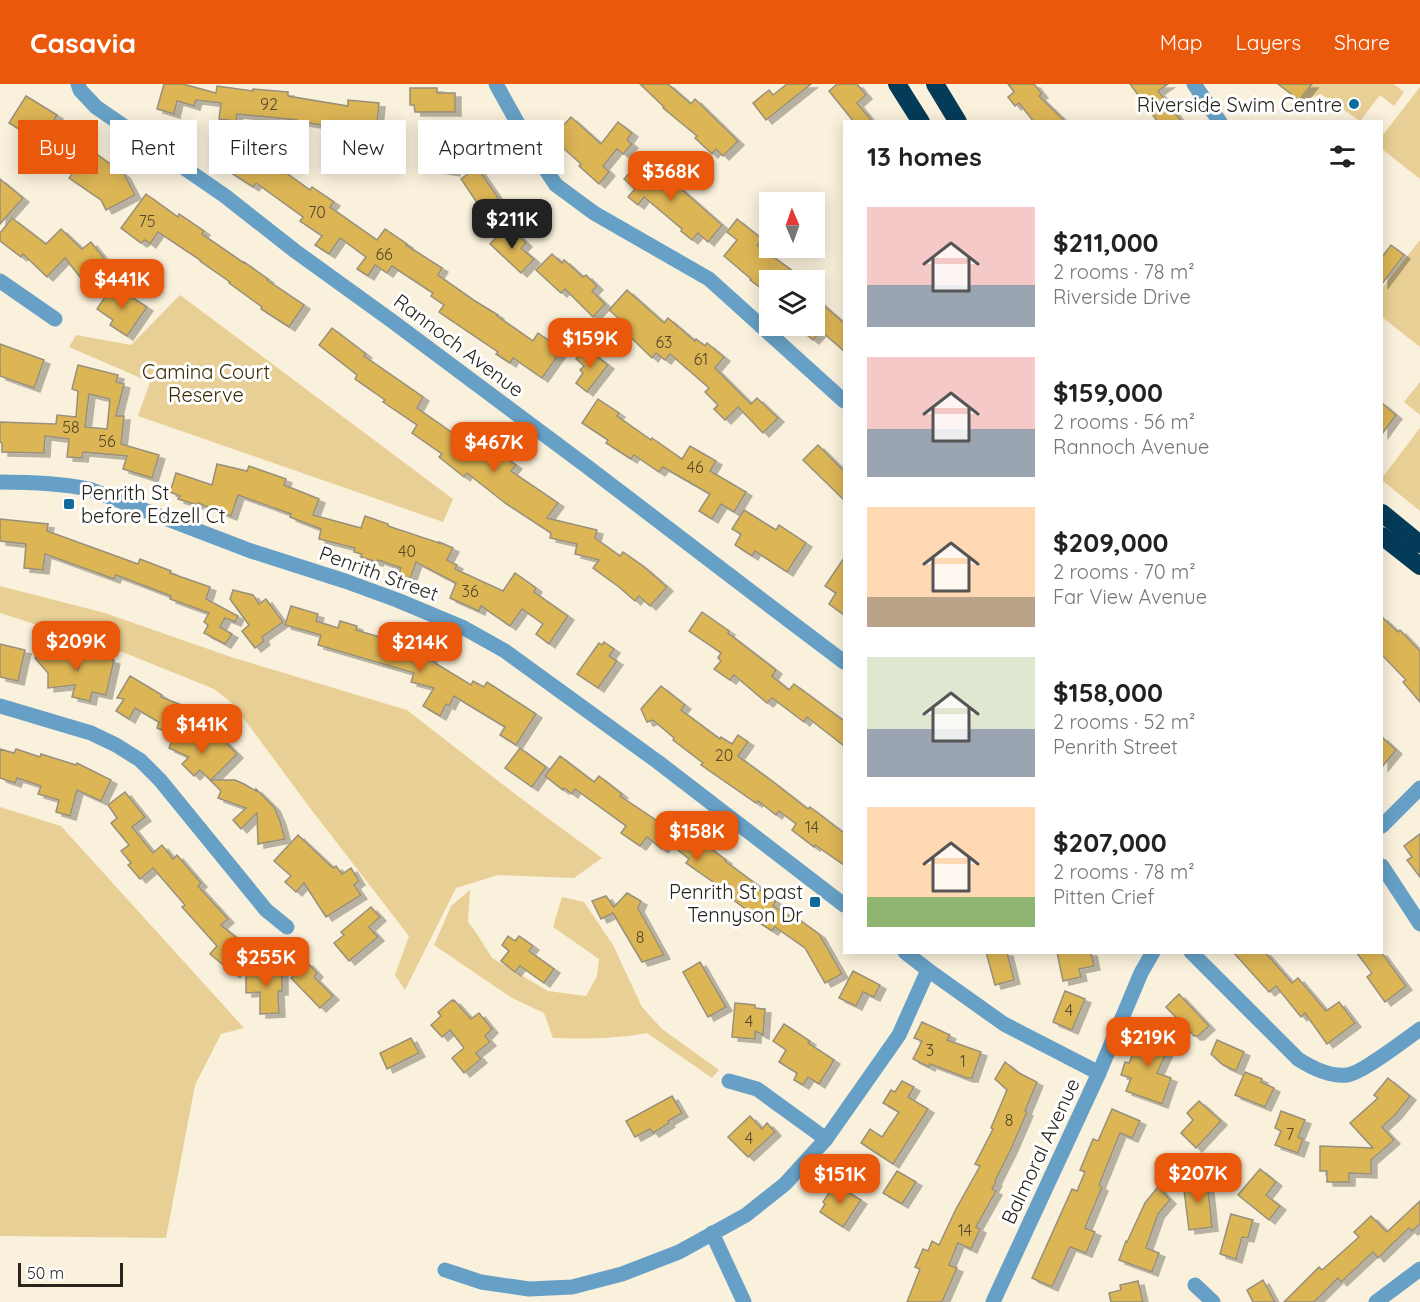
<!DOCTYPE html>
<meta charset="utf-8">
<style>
:root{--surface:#fff;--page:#f6f6f6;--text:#222;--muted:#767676;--accent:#ea580c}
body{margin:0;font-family:Quicksand,sans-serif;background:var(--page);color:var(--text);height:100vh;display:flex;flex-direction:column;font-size:22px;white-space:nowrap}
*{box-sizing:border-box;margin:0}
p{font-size:20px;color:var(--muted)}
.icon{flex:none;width:33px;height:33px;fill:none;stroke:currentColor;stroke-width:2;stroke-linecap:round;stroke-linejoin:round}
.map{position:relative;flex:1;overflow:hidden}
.drawer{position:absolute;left:843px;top:36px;width:540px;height:834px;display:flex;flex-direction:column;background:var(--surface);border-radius:0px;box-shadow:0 3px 15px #0003}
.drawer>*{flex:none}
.hud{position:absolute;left:18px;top:36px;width:570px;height:54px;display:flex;gap:12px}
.needle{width:39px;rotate:358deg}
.buttons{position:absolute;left:759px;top:108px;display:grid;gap:12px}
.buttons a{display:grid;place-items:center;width:66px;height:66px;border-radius:0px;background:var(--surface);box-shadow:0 3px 15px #0003;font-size:30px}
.scale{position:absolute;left:18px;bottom:15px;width:105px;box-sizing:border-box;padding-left:6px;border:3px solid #29251e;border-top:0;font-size:16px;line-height:21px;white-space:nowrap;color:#29251e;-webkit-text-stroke:4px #fff;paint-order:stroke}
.price{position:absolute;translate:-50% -51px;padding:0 14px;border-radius:12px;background:var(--accent);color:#fff;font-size:20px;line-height:39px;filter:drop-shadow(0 2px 3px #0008)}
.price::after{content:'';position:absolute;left:50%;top:36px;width:18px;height:14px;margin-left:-9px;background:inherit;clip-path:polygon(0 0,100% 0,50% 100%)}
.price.on{background:#222;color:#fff}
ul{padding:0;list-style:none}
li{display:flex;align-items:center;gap:18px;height:150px;padding:0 24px}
li span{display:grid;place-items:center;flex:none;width:168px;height:120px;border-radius:0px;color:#555}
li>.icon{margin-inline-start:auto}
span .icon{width:72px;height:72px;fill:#fffc;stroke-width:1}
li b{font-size:26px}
h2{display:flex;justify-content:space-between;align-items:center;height:72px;padding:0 24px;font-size:26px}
.tag{padding:0 21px;border-radius:0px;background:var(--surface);box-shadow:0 3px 15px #0003;font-size:21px;line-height:54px}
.tag.on{background:var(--accent);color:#fff}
header{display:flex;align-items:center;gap:36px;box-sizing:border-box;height:84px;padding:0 30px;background:var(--accent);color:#fff}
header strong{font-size:28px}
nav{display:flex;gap:33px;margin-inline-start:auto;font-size:21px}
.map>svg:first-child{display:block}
.green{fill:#e8cf95}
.building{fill:#dcb555;stroke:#98907c;stroke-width:1.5;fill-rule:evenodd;filter:url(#shadow)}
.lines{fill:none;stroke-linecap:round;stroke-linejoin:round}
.street{stroke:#67a0c6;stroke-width:15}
.highway{stroke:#043b58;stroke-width:18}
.poi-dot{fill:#0f6b9a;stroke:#fff;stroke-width:2}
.labels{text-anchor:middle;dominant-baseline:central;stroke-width:6;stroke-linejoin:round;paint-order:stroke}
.number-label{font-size:16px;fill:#56492c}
.poi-label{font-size:20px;fill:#29251e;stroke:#fff;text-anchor:end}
.street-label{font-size:20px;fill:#29251e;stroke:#fff}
.park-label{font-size:20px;fill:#3a2a00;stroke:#fff}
</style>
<header>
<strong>Casavia</strong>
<nav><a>Map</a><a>Layers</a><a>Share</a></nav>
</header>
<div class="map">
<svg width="1420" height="1218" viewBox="0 0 1420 1218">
<defs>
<filter id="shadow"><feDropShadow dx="6" dy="4" stdDeviation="0" flood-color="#0004"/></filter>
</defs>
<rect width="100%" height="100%" fill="#faf1dc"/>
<g class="green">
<path d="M1278 0H1394L1404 8 1394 22 1380 11 1360 37 1321 10 1300 18Z"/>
<path d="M1420 3V95L1382 65V52Z"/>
<path d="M1420 156V263L1382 233V204Z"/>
<path d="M180 211 453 415 443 438 138 332 150 298 69 263 76 251 131 261Z"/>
<path d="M1420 298V331L1404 318Z"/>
<path d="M1420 344V427L1382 396V394Z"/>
<path d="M0 502 105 529 231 573 407 626 515 710 602 774 574 794 498 791 456 804 405 906 395 891 409 852 310 724 233 620 214 605 125 569 0 529Z"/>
<path d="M0 723 61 742 244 944 221 950 195 1001 166 1154 0 1152Z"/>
<path d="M470 806 468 838 477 850 492 874 548 907 586 912 597 892 599 875 553 843 562 813 584 818 613 861 642 923 662 945 719 986 712 994 647 949C616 955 584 955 553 954L544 929 512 914 434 861 451 822Z"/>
</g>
<g class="building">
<path d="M164 0H183L216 9 217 2 253 7V5L288 8V12L348 22V16L379 19 375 60 344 57 345 45 297 37V36L237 30 236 37 219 35 221 19 196 16 194 22 177 17 174 30 157 25Z"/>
<path d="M640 0H668L691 20 695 15 738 57 723 72 716 65 712 70 695 54 697 52 663 24 664 23Z"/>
<path d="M787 0H811L766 36 753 19 769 6 773 11Z"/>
<path d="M837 0H857L866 11 857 19 873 38H854L829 7Z"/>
<path d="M1008 0H1034L1042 10 1039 12 1066 38H1034L1019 19 1015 22 1008 13 1014 8Z"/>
<path d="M1130 0H1168L1158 7 1182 38H1158Z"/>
<path d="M1278 0H1312L1299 16Z"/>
<path d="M410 4H437V9H455V28H415L414 21H410Z"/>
<path d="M26 12 57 31 54 36 86 58 84 61 124 90 135 111 106 126 101 116 69 94 73 89 53 76 61 65 43 53 40 58 9 39Z"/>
<path d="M571 33 601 60 618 38 632 49 627 56 632 60 623 70 617 65 603 82 609 88 599 100 579 82 581 80 552 54Z"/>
<path d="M441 48 459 50 454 88 436 85Z"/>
<path d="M245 61 271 78 310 106 312 103 334 118 330 123 377 156 385 145 407 160 406 161 442 184 438 191 475 217 498 231 497 232 533 257 538 249 562 266 542 294 513 274 510 279 496 270 498 268 439 228 444 221 431 212 433 209 392 182 387 189 375 181 368 192 357 185 366 173 340 154 329 170 315 161 322 152 300 137 303 133 256 99 253 103 228 87Z"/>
<path d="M642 75 670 100 672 97 722 141 708 158 698 149 692 156 681 147 682 145 644 113 638 121 628 113 635 105 624 95Z"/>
<path d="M477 83 503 121 486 132 461 95Z"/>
<path d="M0 95 23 114 0 140Z"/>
<path d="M146 110 178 133 179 130 204 147 202 150 244 179V178L268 195 267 196 304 221 289 243 261 225 262 223 229 199 230 198 200 177V176L158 148 150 160 145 156 141 159 121 144Z"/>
<path d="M12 134 46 160 61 145 82 165 91 158 111 183 87 202 65 174 47 193 23 170 21 173 0 157V149Z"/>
<path d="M737 135 762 155 757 161 805 196H770V203L766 208 750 196 751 195 724 172 737 156 727 148Z"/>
<path d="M504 145 511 151 514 147 526 159 521 164 534 175 521 189 490 160Z"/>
<path d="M1391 161 1404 171 1382 200V173Z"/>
<path d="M552 170 562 179 564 176 583 193 586 191 597 202 592 207 605 220 593 233 565 205 561 209 536 186Z"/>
<path d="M113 201 147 223 127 252 110 241 113 236 97 225Z"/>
<path d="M627 206 664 239 668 234 695 257 696 255 705 262 707 259 724 273 715 284 751 320 757 314 778 334 763 349 738 323 725 336 714 325 718 321 705 308 709 304 670 270 665 276 656 269 652 274 620 243 624 239 609 226Z"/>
<path d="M814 213 844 239V267L821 247 813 256 796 242H814Z"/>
<path d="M332 244 366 270 364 272 423 313 417 324 457 352 460 348 472 357 475 354 490 366 492 364 516 381 511 387 558 419 547 434 597 446 595 454 620 472 623 468 643 482 667 503 650 522 639 512 635 517 619 503 593 484 599 476 575 470 577 460 550 454 551 449 505 419 467 389 464 393 439 373 442 370 412 349 417 341 383 318 385 316 355 295 357 291 319 261Z"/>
<path d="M0 260 44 276 34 304 0 292Z"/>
<path d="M585 263 608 281 587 308 576 299 583 289 580 286 584 282 576 275Z"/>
<path d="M78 281 118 291 116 298 124 300 116 332H124L121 360 159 371 152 394 123 385 127 372 83 368 82 374 67 373 69 355 45 352 44 369 2 368V359L0 358V338L56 340 57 331 76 333 78 307 72 305ZM89 310 110 315 107 345 85 343Z"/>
<path d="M598 315 619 329 617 332 651 356 652 354 682 375 690 362 716 377 710 387 746 408 734 428 721 420 712 435 699 427 710 410 663 383 659 388 634 371 631 375 606 359 608 356 582 339Z"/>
<path d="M1382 319 1396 331 1382 350Z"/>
<path d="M818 361 844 387V416L803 376Z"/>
<path d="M217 380 247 387 249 382 286 395 284 401 319 415 313 431 361 444 365 432 388 440V442L439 459V458L453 464 447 476 457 481 455 485 503 507 515 489 536 504 534 508 568 532 549 560 536 550 543 540 522 525 510 542 481 522 479 527 450 514 456 499 416 478 410 495 398 491 401 484 378 476 377 478 361 473 362 470 354 468 355 464 319 455 321 445 290 433 291 430 238 411 231 432 198 419 197 421 178 415 180 412 170 408 176 389 212 401Z"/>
<path d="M744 426 776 446 779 441 806 459 787 488 755 467 752 472 735 461 741 450 732 445Z"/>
<path d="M0 435 48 440 47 447 138 480 140 475 171 487 170 489 210 503 206 515 238 532 235 538 225 534 220 543 232 550 225 560 204 549 208 541 204 538 209 529 170 515 171 512 116 491 114 495 45 470 43 486 24 484 26 460 0 457Z"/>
<path d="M844 474V531L829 520 836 509 825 502Z"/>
<path d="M233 506 253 511 259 520 266 515 283 538 262 553 264 557 255 564 242 547 249 541 230 515Z"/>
<path d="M291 522 318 530 316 537 338 544 340 537 357 542 356 546 393 557 391 561 431 573 430 576 471 601 473 597 484 603 487 598 536 630 516 661 500 651 505 643 454 612 449 622 446 620 440 632 423 622 434 604 411 598 414 589 318 561 321 551 285 541Z"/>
<path d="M702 528 729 547 728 549 776 586 772 592 789 606 794 600 844 637V662L807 633 804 638 772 614 767 619 734 591 730 596 714 585 721 577 718 574 721 569 689 547Z"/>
<path d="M1382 533 1398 548 1400 546 1420 567V618L1403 598 1406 596 1382 571Z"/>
<path d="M604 558 614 565 609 572 617 577 598 604 577 590 599 559 602 561Z"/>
<path d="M0 560 25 566 18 597 0 593Z"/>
<path d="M58 560 63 561 78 586 82 569 114 576 106 611 92 608 90 617 72 613 75 601 48 604V589L35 574 48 561Z"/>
<path d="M130 592 162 611 161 613 184 622 182 627 203 635 237 670 211 696H235L244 700 256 707V705L274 723 280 737 285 755 258 760 257 729 241 745 233 736 246 724 218 714 221 707 200 686 194 692 182 680 189 673 169 664 174 651 157 644 159 638 135 624 129 635 116 627 124 615 117 614Z"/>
<path d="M661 602 685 621 681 626 720 655 721 653 732 660 738 651 748 658 738 672 772 697 808 725 810 723 844 749V781L815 761 814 763 792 746 796 740 779 727 776 731 758 717 756 719 701 681 703 679 673 656 674 654 653 636 647 638 641 625Z"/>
<path d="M1382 653 1396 666 1382 683Z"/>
<path d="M520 664 546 683 532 703 505 684Z"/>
<path d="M0 665 14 669 16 665 40 673 41 670 76 681 77 679 111 696 101 717 77 706 70 732 56 728 59 716 38 710 41 702 17 694 15 699 0 694Z"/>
<path d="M560 672 594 698 599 692 622 710 620 712 665 742 669 737 700 761 702 758 726 776 725 777 756 800 754 802 776 817 773 822 793 834 794 832 819 850 842 890 825 899 805 864 775 843 772 847 746 830 748 827 715 802 716 800 686 779 689 775 668 758 662 765 647 753 640 762 621 749 626 742 575 705 572 710 564 704 563 706 545 692Z"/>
<path d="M125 708 145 733 132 743 153 769 162 761 173 775 177 771 201 799 198 802 228 835 221 841 253 867 234 890 210 870 217 862 182 823 185 821 153 784 140 795 128 781 131 779 121 767 129 761 111 739 117 734 108 721Z"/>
<path d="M1420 750V793L1407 776 1412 773 1404 762Z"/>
<path d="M298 751 333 784 336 782 342 790 351 784 359 797 354 801 361 811 326 833 304 799 296 808 285 798 291 792 274 777Z"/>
<path d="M627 809 641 817 638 824 664 871 642 878 613 829 601 835 592 817 606 812 614 823Z"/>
<path d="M371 823 380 833 369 843 378 853 349 877 334 859 344 851 341 848Z"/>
<path d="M508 852 515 857 519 852 533 862 529 867 554 885 544 899 520 882 515 888 501 877 509 867 502 861Z"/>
<path d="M986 868H1007L1014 896 995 901Z"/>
<path d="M1057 868H1091L1094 882 1079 885 1081 893 1063 897Z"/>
<path d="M1233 868H1265L1292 899 1298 894 1326 927 1339 918 1355 939 1327 960 1305 929 1301 933 1276 902 1269 908Z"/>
<path d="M1356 868H1381L1406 902 1385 918 1367 893 1372 889Z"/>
<path d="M307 878 317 889 314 893 333 912 320 924 291 894Z"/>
<path d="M700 878 726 923 708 933 683 888Z"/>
<path d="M282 885V907H278L279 929 260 930V908L246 909V886Z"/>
<path d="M853 887 880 901 874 913 863 908 856 922 839 914Z"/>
<path d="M1065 907 1085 915 1072 946 1053 938Z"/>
<path d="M1179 910 1209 942 1198 952H1194L1166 923Z"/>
<path d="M452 916 453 917 454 916 471 935 479 929 492 945 485 952 490 958 476 969 481 975 464 989 452 974 464 964 450 946 442 953 431 941 441 932 438 928Z"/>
<path d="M735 919 755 921V924L765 925 763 951 755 947V955L732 953Z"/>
<path d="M922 938 950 951 947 956 981 968 972 994H967L930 980 929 983 913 975 922 957 914 954Z"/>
<path d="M784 940 810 957 808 959 834 976 819 1000 808 993 803 1001 794 996 797 989 779 978 786 966 773 957Z"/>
<path d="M1144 944 1161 951 1158 956 1170 961 1157 989 1171 994 1162 1020 1126 1007 1131 994 1121 991 1125 978 1129 979Z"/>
<path d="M411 954 419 969 387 985 380 969Z"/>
<path d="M1217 956 1244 968 1236 987 1223 981 1211 970Z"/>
<path d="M1005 978 1019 989 1037 998 1025 1027 1027 1028 1011 1065 995 1097 996 1098 992 1105 996 1107 976 1143 980 1145 971 1165 958 1159 949 1181 957 1184 942 1218H907L920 1185 915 1183 923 1165 928 1167 932 1157 939 1161 956 1125 980 1082 975 1080 993 1045 991 1044 1007 1006 995 995Z"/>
<path d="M1245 988 1262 995 1261 998 1274 1004 1265 1023 1235 1011Z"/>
<path d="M1388 994 1410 1012 1395 1031 1382 1043 1394 1056 1371 1076V1090L1349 1089V1098H1327V1087H1320V1062L1373 1064 1350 1039 1378 1014 1374 1011Z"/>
<path d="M902 997 914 1003 908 1013 928 1025 893 1080 861 1059 870 1045 882 1053 899 1028 883 1019 891 1006 895 1008Z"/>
<path d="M672 1012 682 1029 668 1037 669 1039 653 1049 650 1045 635 1053 626 1037Z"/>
<path d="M1199 1017 1221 1037 1196 1064 1181 1049 1193 1036 1187 1029Z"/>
<path d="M1112 1025 1140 1037 1132 1054 1120 1049 1099 1101 1102 1103 1085 1144 1095 1148 1086 1169 1070 1163 1052 1203 1032 1194 1072 1105 1077 1107 1085 1088 1080 1086 1093 1055 1098 1057Z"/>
<path d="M1281 1027 1305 1036 1298 1053 1303 1055 1298 1069 1275 1061 1281 1047 1275 1044Z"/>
<path d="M750 1032 762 1045 767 1039 775 1048 748 1073 728 1053Z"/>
<path d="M1260 1085 1276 1098 1266 1111 1280 1122 1269 1136 1238 1111Z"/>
<path d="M897 1087 916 1098 902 1120 883 1109Z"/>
<path d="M1207 1095 1212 1143 1189 1146 1183 1098Z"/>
<path d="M835 1100 861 1116 843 1143 820 1128 825 1120 823 1118Z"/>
<path d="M1158 1103 1170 1116 1158 1130 1146 1164 1159 1169 1152 1188 1119 1176 1126 1157 1127 1158 1145 1119Z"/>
<path d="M1420 1117V1140L1412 1147 1409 1144 1378 1174 1373 1168 1341 1198 1338 1194 1314 1218H1284L1319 1183 1322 1186 1359 1153 1354 1148 1371 1132 1387 1148Z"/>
<path d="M1231 1130 1253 1136 1248 1154 1242 1153 1236 1175 1220 1170Z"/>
<path d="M1263 1196 1275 1218H1253L1247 1206Z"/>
<path d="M1138 1197 1143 1218H1111L1109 1209 1121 1206 1120 1201Z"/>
</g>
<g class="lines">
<g class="street">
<path d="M78 0 80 6 96 23 225 112 295 167 392 237 589 384 766 519 844 578"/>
<path d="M496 0 532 65 556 101 594 129 709 195 844 317"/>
<path d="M1194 0 1220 38"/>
<path d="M0 197 55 235"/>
<path d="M0 398C30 398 59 399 89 405L251 467 345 497 397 516 464 544 505 567 658 678 844 821"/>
<path d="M0 622 91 649 116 661 140 676 160 696 266 826 287 843"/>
<path d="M1382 742 1420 704"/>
<path d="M1382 782 1420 840"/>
<path d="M905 868 928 886 1004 940 1099 989"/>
<path d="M1191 868 1298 975C1312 984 1330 993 1347 991 1361 990 1406 955 1420 945"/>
<path d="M729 997 757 1005 826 1055"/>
<path d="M712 1149 744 1218"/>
<path d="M445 1186 481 1198 529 1205 572 1203 622 1190 679 1168 746 1131 785 1100 826 1055 899 951 928 886"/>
<path d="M1195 1201 1213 1218"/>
<path d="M993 1218 1099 989 1141 889 1153 868"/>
<path d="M1376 1218 1420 1185"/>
</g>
<g class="highway">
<path d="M897 0 921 38"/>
<path d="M935 0 958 38"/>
<path d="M1382 429 1420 460"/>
<path d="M1382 452 1420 482"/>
</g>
</g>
<g class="poi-dot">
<circle cx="1354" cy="20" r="6"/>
<rect x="63" y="414" width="12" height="12" rx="3"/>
<rect x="809" y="812" width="12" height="12" rx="3"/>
</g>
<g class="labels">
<g class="number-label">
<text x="269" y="20">92</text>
<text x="317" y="128">70</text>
<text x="147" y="137">75</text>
<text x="384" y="170">66</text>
<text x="664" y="258">63</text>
<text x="701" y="275">61</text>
<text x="71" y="343">58</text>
<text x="107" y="357">56</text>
<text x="695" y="383">46</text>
<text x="407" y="467">40</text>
<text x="470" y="507">36</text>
<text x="724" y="671">20</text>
<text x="812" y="743">14</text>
<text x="640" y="853">8</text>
<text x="1069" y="926">4</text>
<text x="749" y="937">4</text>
<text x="930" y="966">3</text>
<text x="963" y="977">1</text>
<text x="1009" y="1036">8</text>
<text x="1290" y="1050">7</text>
<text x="749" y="1054">4</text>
<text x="965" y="1146">14</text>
</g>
<g class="poi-label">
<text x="1342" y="20">Riverside Swim Centre</text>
<text x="81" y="408" text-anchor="start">Penrith St<tspan x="81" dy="23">before Edzell Ct</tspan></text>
<text x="803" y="807">Penrith St past<tspan x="803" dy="23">Tennyson Dr</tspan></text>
</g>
<g class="street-label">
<text transform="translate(459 261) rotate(37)">Rannoch Avenue</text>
<text transform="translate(379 489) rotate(20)">Penrith Street</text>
<text transform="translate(1040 1067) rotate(-65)">Balmoral Avenue</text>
</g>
<g class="park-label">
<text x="206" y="287">Camina Court<tspan x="206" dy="23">Reserve</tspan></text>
</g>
</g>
</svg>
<div class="buttons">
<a><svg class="needle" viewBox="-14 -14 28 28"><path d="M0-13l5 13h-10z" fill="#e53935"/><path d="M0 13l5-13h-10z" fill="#767676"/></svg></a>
<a><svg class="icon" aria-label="layers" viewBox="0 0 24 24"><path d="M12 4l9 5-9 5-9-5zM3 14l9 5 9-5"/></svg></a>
</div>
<div class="scale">50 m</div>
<b class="price" style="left:671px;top:118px">$368K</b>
<b class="price on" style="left:512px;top:166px">$211K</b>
<b class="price" style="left:122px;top:226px">$441K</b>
<b class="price" style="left:590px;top:285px">$159K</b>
<b class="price" style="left:494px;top:389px">$467K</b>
<b class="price" style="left:76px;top:588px">$209K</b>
<b class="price" style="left:420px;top:589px">$214K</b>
<b class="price" style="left:202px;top:671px">$141K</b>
<b class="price" style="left:697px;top:778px">$158K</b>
<b class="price" style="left:266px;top:904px">$255K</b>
<b class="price" style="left:1148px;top:984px">$219K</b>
<b class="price" style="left:1198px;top:1120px">$207K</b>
<b class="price" style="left:840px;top:1121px">$151K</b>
<div class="hud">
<a class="tag on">Buy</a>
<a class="tag">Rent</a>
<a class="tag">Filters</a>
<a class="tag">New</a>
<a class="tag">Apartment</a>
</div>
<section class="drawer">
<h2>13 homes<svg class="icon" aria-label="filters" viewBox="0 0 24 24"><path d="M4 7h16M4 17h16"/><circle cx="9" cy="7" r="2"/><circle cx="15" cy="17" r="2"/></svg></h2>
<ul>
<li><span style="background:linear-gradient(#f6c9c9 65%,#9aa5b1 0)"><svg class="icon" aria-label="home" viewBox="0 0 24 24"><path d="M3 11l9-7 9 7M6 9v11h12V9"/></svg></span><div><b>$211,000</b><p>2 rooms · 78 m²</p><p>Riverside Drive</p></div></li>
<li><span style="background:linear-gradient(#f6c9c9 60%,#9aa5b1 0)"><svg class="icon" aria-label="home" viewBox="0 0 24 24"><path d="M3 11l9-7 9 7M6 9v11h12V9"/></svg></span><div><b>$159,000</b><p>2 rooms · 56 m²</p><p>Rannoch Avenue</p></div></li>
<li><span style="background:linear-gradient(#ffd9b3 75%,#b9a48a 0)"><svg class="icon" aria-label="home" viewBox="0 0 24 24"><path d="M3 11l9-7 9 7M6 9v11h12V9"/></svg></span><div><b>$209,000</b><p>2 rooms · 70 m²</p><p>Far View Avenue</p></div></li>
<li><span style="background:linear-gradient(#dfe7d0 60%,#9aa5b1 0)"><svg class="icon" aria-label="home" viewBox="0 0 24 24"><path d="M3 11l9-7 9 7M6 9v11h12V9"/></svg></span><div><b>$158,000</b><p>2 rooms · 52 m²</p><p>Penrith Street</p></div></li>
<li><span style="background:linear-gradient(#ffd9b3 75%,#8fb573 0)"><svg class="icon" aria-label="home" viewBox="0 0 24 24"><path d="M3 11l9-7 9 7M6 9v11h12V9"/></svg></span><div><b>$207,000</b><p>2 rooms · 78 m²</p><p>Pitten Crief</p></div></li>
</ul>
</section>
</div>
